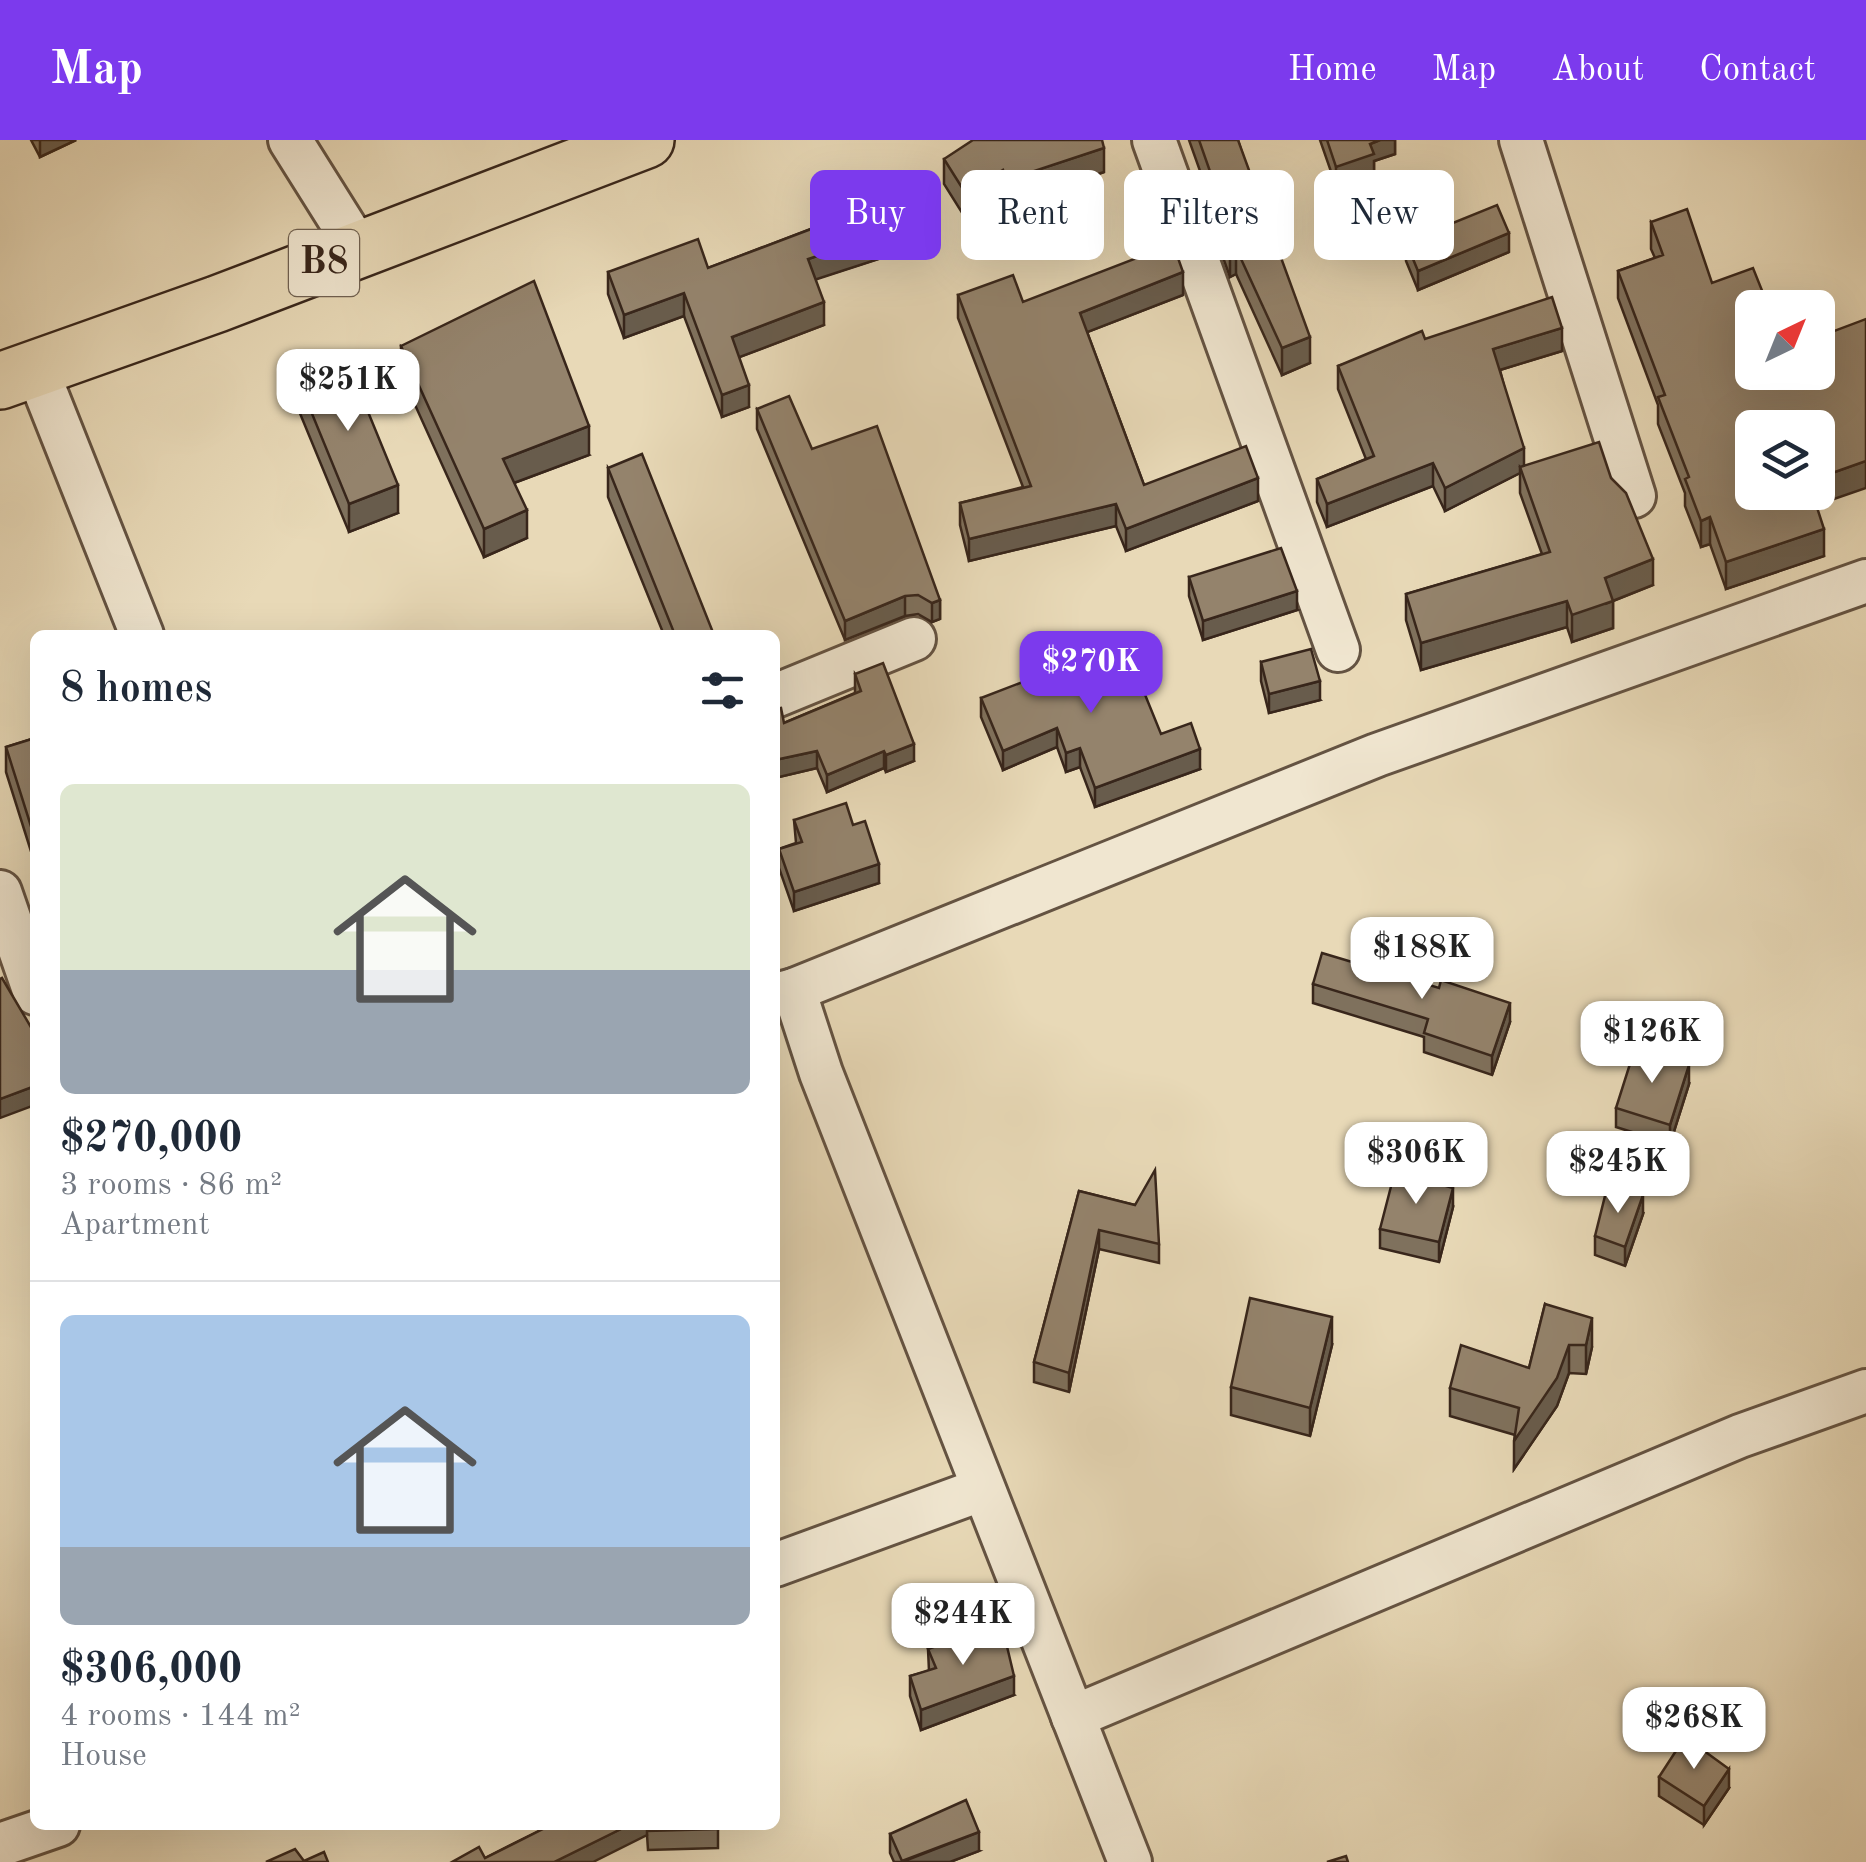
<!DOCTYPE html>
<meta charset="utf-8">
<style>
:root{--surface:#fff;--page:#f6f6f7;--text:#1f2937;--muted:#747a83;--line:#e0e1e3;--accent:#7c3aed}
body{margin:0;font-family:"Old Standard TT",serif;background:var(--page);color:var(--text);height:100vh;display:flex;flex-direction:column;font-size:38px;white-space:nowrap}
*{box-sizing:border-box;margin:0}
p{font-size:32px;color:var(--muted)}
.icon{flex:none;width:55px;height:55px;fill:none;stroke:currentColor;stroke-width:2;stroke-linecap:round;stroke-linejoin:round}
.map{position:relative;flex:1;overflow:hidden}
.panel{position:absolute;left:30px;top:490px;width:750px;height:1200px;display:flex;flex-direction:column;background:var(--surface);border-radius:15px;box-shadow:0 10px 40px #0002}
.panel>*{flex:none}
.hud{position:absolute;left:810px;top:30px;width:905px;height:90px;display:flex;gap:20px}
.needle{width:65px;rotate:43deg}
.tools{position:absolute;left:1735px;top:150px;display:grid;gap:20px}
.tools a{display:grid;place-items:center;width:100px;height:100px;border-radius:15px;background:var(--surface);box-shadow:0 10px 40px #0002;font-size:50px}
.price{position:absolute;translate:-50% -85px;padding:0 22px;border-radius:20px;background:#fff;color:#222;font-size:32px;line-height:65px;filter:drop-shadow(0 2px 5px #0008)}
.price::after{content:'';position:absolute;left:50%;top:60px;width:30px;height:22px;margin-left:-15px;background:inherit;clip-path:polygon(0 0,100% 0,50% 100%)}
.price.active{background:var(--accent);color:#fff}
ul{padding:0;list-style:none}
li{display:grid;align-content:center;gap:20px;height:530px;padding:0 30px}
li+li{border-top:2px solid var(--line)}
li span{display:grid;place-items:center;height:310px;border-radius:15px;color:#555}
li>.icon{margin-inline-start:auto}
span .icon{width:180px;height:180px;fill:#fffc;stroke-width:1}
li b{font-size:42px}
h2{display:flex;justify-content:space-between;align-items:center;height:120px;padding:0 30px;font-size:42px}
.chip{padding:0 35px;border-radius:15px;background:var(--surface);box-shadow:0 10px 40px #0002;font-size:35px;line-height:90px}
.chip.active{background:var(--accent);color:#fff}
header{display:flex;align-items:center;gap:60px;box-sizing:border-box;height:140px;padding:0 50px;background:var(--accent);color:#fff}
header strong{font-size:48px}
nav{display:flex;gap:55px;margin-inline-start:auto;font-size:35px}
.map>svg:first-child{display:block}
.lines{fill:none;stroke-linecap:round;stroke-linejoin:round}
.minor-casing{stroke:#645342;stroke-width:48}
.highway-casing{stroke:#38261b;stroke-width:60}
.minor{stroke:#f0e6d0;stroke-width:42}
.highway{stroke:#e8d9b7;stroke-width:55}
.wall{fill:#7f715d;stroke:#38261b;stroke-width:2.5}
.shaded-wall{fill:#685c4c;stroke:#38261b;stroke-width:2.5}
.building{fill:#94836c;stroke:#38261b;stroke-width:2.5}
.labels{text-anchor:middle;dominant-baseline:central;stroke-width:8;stroke-linejoin:round;paint-order:stroke}
.shield{fill:#f0e6d0;stroke:#6f6051;stroke-width:2.5}
.shield-label{font-size:38px;font-weight:bold;fill:#38261b}
</style>
<header>
<strong>Map</strong>
<nav><a>Home</a><a>Map</a><a>About</a><a>Contact</a></nav>
</header>
<div class="map">
<svg width="1866" height="1722" viewBox="0 0 1866 1722">
<rect width="100%" height="100%" fill="#e8d9b7"/>
<filter id="stains"><feTurbulence type="fractalNoise" baseFrequency=".002" numOctaves="4"/><feColorMatrix values="0 0 0 0 .2 0 0 0 0 .09 0 0 0 0 .02 0 0 0 .5 -.17"/></filter>
<radialGradient id="worn" r=".72"><stop offset=".6" stop-color="#630" stop-opacity="0"/><stop offset="1" stop-color="#630" stop-opacity=".3"/></radialGradient>
<g class="lines">
<g class="minor-casing">
<g id="minor">
<path d="M290 0 359 110"/>
<path d="M1154 0 1338 510"/>
<path d="M1521 0 1634 356"/>
<path d="M36 228 142 495"/>
<path d="M775 556 914 499"/>
<path d="M0 752 35 853"/>
<path d="M794 850 1377 615 1866 441"/>
<path d="M775 855 794 850 821 933 1130 1722"/>
<path d="M775 1425 983 1349"/>
<path d="M1073 1577 1740 1296 1866 1251"/>
<path d="M0 1705 58 1685"/>
</g>
</g>
<g class="highway-casing">
<path id="highway" d="M0 241 217 164 646 0"/>
</g>
<use href="#minor" class="minor"/>
<use href="#highway" class="highway"/>
</g>
<g class="wall">
<path d="M31 0H76L40 17Z"/>
<path d="M1189 0H1238L1310 223 1282 235 1236 134 1230 137 1220 109V87Z"/>
<path d="M1320 0H1395V14L1374 21V33L1336 46Z"/>
<path d="M944 19 1104 32 1007 65 1003 55 966 79 944 44Z"/>
<path d="M827 56 900 112 815 139 824 185 739 217 749 267 722 277 684 176 624 198 608 154V132L708 128 829 82Z"/>
<path d="M1651 82 1712 143 1816 365 1824 416 1726 449 1710 404 1701 407 1685 366V353L1658 284V265L1618 158V131L1655 118 1651 109Z"/>
<path d="M1406 102 1509 112 1418 150 1406 121Z"/>
<path d="M958 155 1023 162 1183 155 1087 192 1144 345 1258 361 1126 411 1116 386 969 421 960 385V363L1023 347 958 178Z"/>
<path d="M1425 199 1562 211 1500 230 1524 326 1611 338 1653 445 1613 461V488L1572 502 1567 487 1421 530 1406 480V454L1542 414 1520 353V333L1445 371 1433 346 1327 387 1317 362V339L1366 319 1338 249V226Z"/>
<path d="M401 206 589 315 514 343 527 398 484 417 401 234Z"/>
<path d="M299 242 398 373 349 392 299 271Z"/>
<path d="M757 269 812 309 940 460V479L932 482 918 474 905 476 845 500 757 289Z"/>
<path d="M608 328 714 495H664L608 357Z"/>
<path d="M1189 437 1297 470 1203 500 1189 456Z"/>
<path d="M1261 522 1320 560 1269 573 1261 541Z"/>
<path d="M855 534 914 621 886 632 884 628 827 652 817 628 775 638V569L784 583 855 553Z"/>
<path d="M981 558 1161 594 1200 629 1095 667 1080 627 1066 632 1057 607 1003 630 981 577Z"/>
<path d="M35 598V724L6 632V607Z"/>
<path d="M794 680 853 685 879 743 794 771 779 728V709L796 703Z"/>
<path d="M1313 844 1510 882 1492 935 1424 912V897L1313 863Z"/>
<path d="M1689 944 1670 1004 1616 987V968Z"/>
<path d="M1079 1051 1135 1065 1159 1104V1123L1099 1109 1069 1252 1034 1242V1222Z"/>
<path d="M1453 1067 1439 1122 1380 1108V1089Z"/>
<path d="M1643 1074 1625 1126 1595 1115V1096Z"/>
<path d="M1545 1164 1592 1207 1586 1234 1569 1233 1557 1266 1514 1329 1515 1295 1450 1276V1248L1529 1228Z"/>
<path d="M1332 1205 1310 1296 1231 1275V1247Z"/>
<path d="M928 1509 1014 1555 921 1590 910 1556V1536L929 1531Z"/>
<path d="M1659 1637 1729 1648 1704 1685 1659 1656Z"/>
<path d="M551 1685H718V1708L648 1710 647 1695 485 1718Z"/>
<path d="M890 1694 979 1711 950 1722H894L890 1713Z"/>
</g>
<g class="shaded-wall">
<path d="M40 0H76L40 17Z"/>
<path d="M1380 0H1395V14L1374 21V33L1336 46V27L1370 4Z"/>
<path d="M1104 8V32L1007 65V40Z"/>
<path d="M1003 30V55L966 79V54Z"/>
<path d="M900 89V112L808 142V119Z"/>
<path d="M1509 93V112L1418 150V131Z"/>
<path d="M1236 108V134L1230 137V110Z"/>
<path d="M1183 132V155L1080 195V173Z"/>
<path d="M684 153V176L624 198V175Z"/>
<path d="M824 162V185L732 220V197Z"/>
<path d="M1562 188V211L1493 232V209Z"/>
<path d="M1310 197V223L1282 235V208Z"/>
<path d="M749 245V267L722 277V255Z"/>
<path d="M589 286V315L503 347V319Z"/>
<path d="M1524 308V331L1520 327V333L1445 371V348Z"/>
<path d="M1866 321V348L1808 368V352H1818V338Z"/>
<path d="M1433 323V346L1327 387V364Z"/>
<path d="M1258 338V361L1126 411V389Z"/>
<path d="M398 345V373L349 392V364Z"/>
<path d="M1116 364V386L969 421V399Z"/>
<path d="M527 370V398L484 417V389Z"/>
<path d="M1710 377V404L1701 407V381Z"/>
<path d="M1824 389V416L1726 449V422Z"/>
<path d="M1653 419V445L1605 464 1613 461V488L1572 502V475L1605 438Z"/>
<path d="M1297 451V470L1203 500V481Z"/>
<path d="M905 456V476L845 500V481Z"/>
<path d="M940 460V479L932 482V463Z"/>
<path d="M1567 461V487L1421 530V503Z"/>
<path d="M1320 541V560L1269 573V554Z"/>
<path d="M1057 588V607L1003 630V611Z"/>
<path d="M914 604V621L886 632V615Z"/>
<path d="M1080 608V627L1066 632V613Z"/>
<path d="M1200 609V629L1095 667V648Z"/>
<path d="M817 611V628L775 638V620Z"/>
<path d="M884 611V628L827 652V635Z"/>
<path d="M879 724V743L794 771V752Z"/>
<path d="M1510 863V882L1492 935V916Z"/>
<path d="M1689 925V944L1670 1004V985Z"/>
<path d="M35 946V965L0 978V959Z"/>
<path d="M1453 1048V1067L1439 1122V1102Z"/>
<path d="M1643 1055V1074L1625 1126V1107Z"/>
<path d="M1099 1090V1109L1069 1252V1233Z"/>
<path d="M1332 1177V1205L1310 1296V1268Z"/>
<path d="M1592 1178V1207L1586 1234V1205Z"/>
<path d="M1569 1205V1233L1557 1266 1514 1329V1301Z"/>
<path d="M1014 1536V1555L921 1590V1570Z"/>
<path d="M1729 1629V1648L1704 1685V1666Z"/>
<path d="M629 1685H647V1695L593 1722H554Z"/>
<path d="M979 1692V1711L950 1722H902Z"/>
</g>
<g class="building">
<path d="M973 0H1102L1104 8 1007 40 1003 30 966 54 944 19Z"/>
<path d="M1199 0H1238L1310 197 1282 208 1236 108 1230 110 1220 82 1227 80Z"/>
<path d="M1327 0H1380L1370 4 1374 14 1336 27Z"/>
<path d="M884 38 900 89 808 119 824 162 732 197 749 245 722 255 684 153 624 175 608 132 698 99 708 128 835 80 827 56Z"/>
<path d="M1497 65 1509 93 1418 131 1406 102Z"/>
<path d="M1687 69 1712 143 1753 128 1769 168H1752V232H1818V197L1866 179V321L1818 338V288H1752V352H1812L1824 389 1726 422 1710 377 1701 381 1685 339 1689 337 1658 257 1665 255 1618 131 1663 115 1651 82Z"/>
<path d="M1173 104 1183 132 1080 173 1144 345 1246 306 1258 338 1126 389 1116 364 969 399 960 363 1031 346 958 155 1013 135 1023 162Z"/>
<path d="M534 141 589 286 503 319 527 370 484 389 401 206Z"/>
<path d="M1552 157 1562 188 1493 209 1524 308 1445 348 1433 323 1327 364 1317 339 1374 316 1338 226 1422 191 1425 199Z"/>
<path d="M348 223 398 345 349 364 299 242Z"/>
<path d="M789 256 812 309 877 286 940 460 932 463 918 455 905 456 845 481 757 269Z"/>
<path d="M1599 302 1611 338 1626 353 1653 419 1605 438 1613 461 1572 475 1567 461 1421 503 1406 454 1550 412 1520 327Z"/>
<path d="M642 314 714 495H675L608 328Z"/>
<path d="M1281 408 1297 451 1203 481 1189 437Z"/>
<path d="M1124 503 1161 594 1191 583 1200 609 1095 648 1080 608 1066 613 1057 588 1003 611 981 558Z"/>
<path d="M1311 509 1320 541 1269 554 1261 522Z"/>
<path d="M883 523 914 604 886 615 884 611 827 635 817 611 775 620V569L781 568 784 583 861 551 855 534Z"/>
<path d="M35 598V699L6 607Z"/>
<path d="M846 663 853 685 865 681 879 724 794 752 779 709 802 702 794 680Z"/>
<path d="M1322 813 1439 848 1441 840 1510 863 1492 916 1424 893 1428 879 1313 844Z"/>
<path d="M2 838 35 894V946L0 959V839Z"/>
<path d="M1635 908 1689 925 1670 985 1616 968Z"/>
<path d="M1155 1030 1159 1104 1099 1090 1069 1233 1034 1222 1079 1051 1135 1065Z"/>
<path d="M1395 1031 1453 1048 1439 1102 1380 1089Z"/>
<path d="M1607 1048 1643 1055 1625 1107 1595 1096Z"/>
<path d="M1250 1158 1332 1177 1310 1268 1231 1247Z"/>
<path d="M1545 1164 1592 1178 1586 1205H1569L1557 1238 1514 1301 1519 1268 1450 1248 1461 1205 1529 1228Z"/>
<path d="M985 1488 991 1502 1005 1498 1014 1536 921 1570 910 1536 936 1528 928 1509Z"/>
<path d="M1685 1597 1729 1629 1704 1666 1659 1637Z"/>
<path d="M966 1660 979 1692 902 1721 890 1694Z"/>
<path d="M551 1685H629L554 1722H452L479 1707 485 1718Z"/>
<path d="M647 1685H718V1689L648 1691Z"/>
<path d="M295 1709 304 1721 324 1712 328 1722H266Z"/>
<path d="M1346 1716 1348 1722H1327Z"/>
</g>
<g class="labels">
<rect class="shield" x="289" y="90" width="70" height="66" rx="8"/>
<g class="shield-label">
<text x="324" y="123">B8</text>
</g>
</g>
<rect width="100%" height="100%" filter="url(#stains)"/>
<rect width="100%" height="100%" fill="url(#worn)"/>
</svg>
<div class="tools">
<a><svg class="needle" viewBox="-14 -14 28 28"><path d="M0-13l5 13h-10z" fill="#e53935"/><path d="M0 13l5-13h-10z" fill="#747a83"/></svg></a>
<a><svg class="icon" aria-label="layers" viewBox="0 0 24 24"><path d="M12 4l9 5-9 5-9-5zM3 14l9 5 9-5"/></svg></a>
</div>
<b class="price" style="left:348px;top:294px">$251K</b>
<b class="price active" style="left:1091px;top:576px">$270K</b>
<b class="price" style="left:1422px;top:862px">$188K</b>
<b class="price" style="left:1652px;top:946px">$126K</b>
<b class="price" style="left:1416px;top:1067px">$306K</b>
<b class="price" style="left:1618px;top:1076px">$245K</b>
<b class="price" style="left:963px;top:1528px">$244K</b>
<b class="price" style="left:1694px;top:1632px">$268K</b>
<div class="hud">
<a class="chip active">Buy</a>
<a class="chip">Rent</a>
<a class="chip">Filters</a>
<a class="chip">New</a>
</div>
<section class="panel">
<h2>8 homes<svg class="icon" aria-label="filters" viewBox="0 0 24 24"><path d="M4 7h16M4 17h16"/><circle cx="9" cy="7" r="2"/><circle cx="15" cy="17" r="2"/></svg></h2>
<ul>
<li><span style="background:linear-gradient(#dfe7d0 60%,#9aa5b1 0)"><svg class="icon" aria-label="home" viewBox="0 0 24 24"><path d="M3 11l9-7 9 7M6 9v11h12V9"/></svg></span><div><b>$270,000</b><p>3 rooms · 86 m²</p><p>Apartment</p></div></li>
<li><span style="background:linear-gradient(#a9c7e8 75%,#9aa5b1 0)"><svg class="icon" aria-label="home" viewBox="0 0 24 24"><path d="M3 11l9-7 9 7M6 9v11h12V9"/></svg></span><div><b>$306,000</b><p>4 rooms · 144 m²</p><p>House</p></div></li>
</ul>
</section>
</div>
